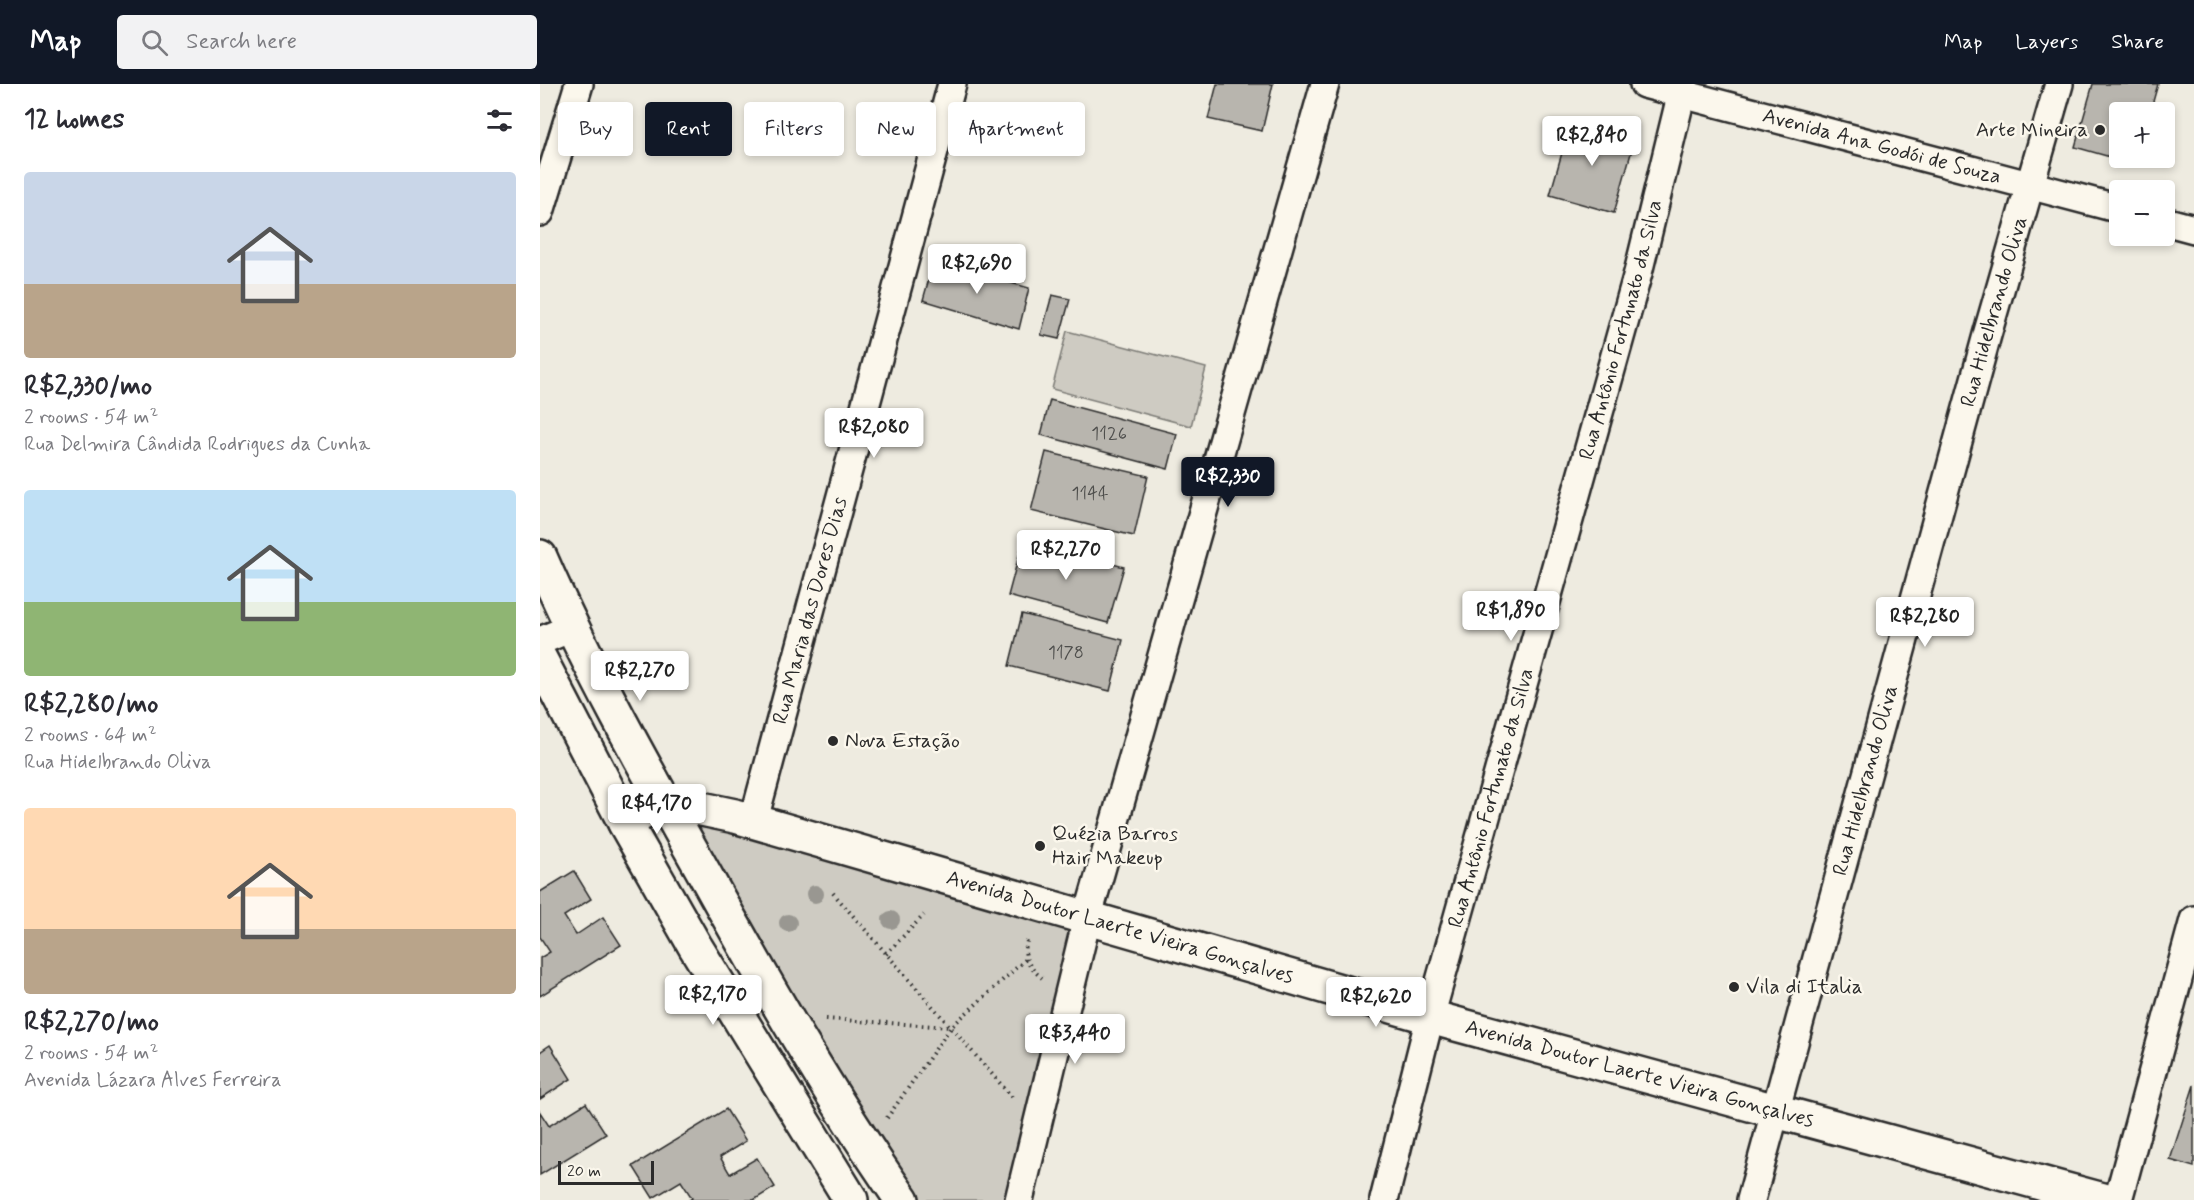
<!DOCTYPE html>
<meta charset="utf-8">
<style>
:root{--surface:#fff;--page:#f2f2f3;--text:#2b2b33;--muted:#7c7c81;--accent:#111827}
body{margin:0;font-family:Mynerve,sans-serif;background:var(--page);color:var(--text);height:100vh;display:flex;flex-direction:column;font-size:22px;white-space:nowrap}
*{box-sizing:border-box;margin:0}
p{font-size:20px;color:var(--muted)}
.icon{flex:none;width:33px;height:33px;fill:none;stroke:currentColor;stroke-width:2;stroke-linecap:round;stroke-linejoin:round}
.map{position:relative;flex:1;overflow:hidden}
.side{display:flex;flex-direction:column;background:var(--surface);width:540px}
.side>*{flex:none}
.banner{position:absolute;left:18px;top:18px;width:570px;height:54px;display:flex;gap:12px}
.fabs{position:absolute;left:1569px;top:18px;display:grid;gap:12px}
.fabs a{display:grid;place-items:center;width:66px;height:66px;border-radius:6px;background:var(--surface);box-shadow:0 3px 9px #0003;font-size:30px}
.scale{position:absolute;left:18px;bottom:15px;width:96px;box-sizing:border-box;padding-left:6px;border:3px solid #2b2b2b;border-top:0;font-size:16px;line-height:21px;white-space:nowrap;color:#2b2b2b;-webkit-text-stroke:4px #fbf7ec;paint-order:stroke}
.price{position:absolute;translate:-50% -51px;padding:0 14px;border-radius:6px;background:#fff;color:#222;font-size:20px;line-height:39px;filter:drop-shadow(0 2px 3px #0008)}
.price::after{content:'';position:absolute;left:50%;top:36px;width:18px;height:14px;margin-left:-9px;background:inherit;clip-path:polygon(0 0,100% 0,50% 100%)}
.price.on{background:var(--accent);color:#fff}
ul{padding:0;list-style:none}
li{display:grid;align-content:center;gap:12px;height:318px;padding:0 24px}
li span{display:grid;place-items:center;height:186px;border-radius:6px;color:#555}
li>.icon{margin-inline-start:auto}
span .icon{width:108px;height:108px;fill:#fffc;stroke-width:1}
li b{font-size:26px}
h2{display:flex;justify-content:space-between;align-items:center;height:72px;padding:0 24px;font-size:26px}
.chip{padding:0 21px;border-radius:6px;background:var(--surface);box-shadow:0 3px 9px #0003;font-size:21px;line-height:54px}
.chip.on{background:var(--accent);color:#fff}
header{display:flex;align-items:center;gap:36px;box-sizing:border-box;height:84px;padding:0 30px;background:var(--accent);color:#fff}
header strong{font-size:28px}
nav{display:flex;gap:33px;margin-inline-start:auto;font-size:21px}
.search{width:420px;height:54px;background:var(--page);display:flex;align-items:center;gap:15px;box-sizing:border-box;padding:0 21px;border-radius:6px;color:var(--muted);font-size:22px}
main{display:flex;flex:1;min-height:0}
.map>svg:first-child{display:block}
.green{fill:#cecbc2;stroke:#7c7b76;stroke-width:1.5}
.building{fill:#b8b5ae;stroke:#2b2b2b;stroke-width:1.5}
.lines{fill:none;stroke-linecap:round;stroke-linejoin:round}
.minor-casing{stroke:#2b2b2b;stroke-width:32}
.tertiary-casing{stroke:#2b2b2b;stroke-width:38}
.secondary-casing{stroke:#2b2b2b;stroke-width:38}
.path{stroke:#2b2b2b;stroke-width:4;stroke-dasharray:1.5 4.5;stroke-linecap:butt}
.minor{stroke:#fbf7ec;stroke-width:27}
.tertiary{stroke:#fbf7ec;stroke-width:33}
.secondary{stroke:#fbf7ec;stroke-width:33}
.tree{fill:#999791}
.poi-dot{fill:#2b2b2b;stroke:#fbf7ec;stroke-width:2}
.labels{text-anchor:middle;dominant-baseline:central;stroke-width:5;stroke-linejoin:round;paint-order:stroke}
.number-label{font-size:18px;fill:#4e4e4c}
.poi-label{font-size:21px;fill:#2b2b2b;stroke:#fbf7ec;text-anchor:start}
.street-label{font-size:21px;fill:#2b2b2b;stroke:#fbf7ec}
</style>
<header>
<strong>Map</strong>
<div class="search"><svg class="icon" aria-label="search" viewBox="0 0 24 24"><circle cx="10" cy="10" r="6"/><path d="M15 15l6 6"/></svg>Search here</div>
<nav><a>Map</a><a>Layers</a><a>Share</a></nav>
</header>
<main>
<section class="side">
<h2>12 homes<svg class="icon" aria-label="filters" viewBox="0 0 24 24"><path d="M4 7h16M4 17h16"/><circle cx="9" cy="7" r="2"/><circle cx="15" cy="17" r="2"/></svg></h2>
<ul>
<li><span style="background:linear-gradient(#c9d6e8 60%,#b9a48a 0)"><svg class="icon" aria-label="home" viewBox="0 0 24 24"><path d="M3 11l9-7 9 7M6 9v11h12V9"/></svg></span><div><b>R$2,330/mo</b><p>2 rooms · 54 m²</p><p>Rua Delmira Cândida Rodrigues da Cunha</p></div></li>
<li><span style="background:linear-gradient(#bfe0f5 60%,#8fb573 0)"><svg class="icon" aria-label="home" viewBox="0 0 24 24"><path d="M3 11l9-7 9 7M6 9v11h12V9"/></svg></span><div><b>R$2,280/mo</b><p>2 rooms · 64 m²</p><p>Rua Hidelbrando Oliva</p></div></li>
<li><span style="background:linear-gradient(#ffd9b3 65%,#b9a48a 0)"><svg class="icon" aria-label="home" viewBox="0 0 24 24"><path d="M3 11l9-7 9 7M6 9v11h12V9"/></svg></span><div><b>R$2,270/mo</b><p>2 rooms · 54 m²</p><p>Avenida Lázara Alves Ferreira</p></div></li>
</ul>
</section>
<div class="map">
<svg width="1654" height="1116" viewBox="0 0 1654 1116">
<rect width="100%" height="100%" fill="#eeebe0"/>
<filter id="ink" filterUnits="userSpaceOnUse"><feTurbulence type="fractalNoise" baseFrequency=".0167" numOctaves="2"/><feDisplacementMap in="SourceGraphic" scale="12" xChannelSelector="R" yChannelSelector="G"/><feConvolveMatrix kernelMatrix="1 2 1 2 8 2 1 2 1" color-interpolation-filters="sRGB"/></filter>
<g filter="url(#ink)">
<g class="green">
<path d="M527 247 666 284 651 342 512 305Z"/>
<path d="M127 712 547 835 480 1116H372Z"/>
</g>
<g class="building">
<path d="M677 0H733L722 47 668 35Z"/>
<path d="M1553 0H1618L1610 28H1580V74H1597L1595 80 1535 63Z"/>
<path d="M1031 37 1095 55 1074 129 1010 111Z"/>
<path d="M394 177 489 204 479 245 383 216Z"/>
<path d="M512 211 530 215 519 255 501 251Z"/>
<path d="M510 316 637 350 628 385 501 351Z"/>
<path d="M506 368 608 392 594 452 491 427Z"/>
<path d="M483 456 584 483 568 539 468 512Z"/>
<path d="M482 530 583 556 570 607 469 582Z"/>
<path d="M34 787 51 815 24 832 36 851 63 833 81 861 0 912V874L10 868 0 853V808Z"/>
<path d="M10 961 31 995 0 1015V968Z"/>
<path d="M1654 1001V1083L1630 1076Z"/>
<path d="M46 1019 66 1050 0 1091V1028L9 1042Z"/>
<path d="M186 1025 206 1057 180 1073 190 1090 217 1074 235 1103 214 1116H149L152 1114 141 1097 113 1114 93 1082Z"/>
</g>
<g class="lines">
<g class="minor-casing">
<g id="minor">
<path id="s1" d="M1104 0 1580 125"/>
<path d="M0 128 39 0"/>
<path d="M1624 137 1654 145"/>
<path d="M0 557 31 544"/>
<path id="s2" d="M213 739 412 0"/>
<path d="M479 1116 547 835 785 0"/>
<path id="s3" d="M844 1116 890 933 1098 189 1144 0"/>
<path id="s4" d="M1211 1116 1447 251 1519 0"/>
<path d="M1578 1116 1654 836"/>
</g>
</g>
<g class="tertiary-casing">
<g id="tertiary">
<path id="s5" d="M85 739 124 717 195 732 890 933 1563 1116"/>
</g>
</g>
<g class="secondary-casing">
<g id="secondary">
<path d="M0 473C47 581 105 684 163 787 225 899 289 1011 362 1116"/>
<path d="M0 575 85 739 155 862 311 1116"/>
</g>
</g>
<g class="path">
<path d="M293 809 472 1013"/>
<path d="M487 857C482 874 489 883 502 894"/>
<path d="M346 870 384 831"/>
<path d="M286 935 410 943"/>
<path d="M347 1034 411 943 486 875"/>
</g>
<use href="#minor" class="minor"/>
<use href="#tertiary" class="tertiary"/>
<use href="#secondary" class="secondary"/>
</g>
<g class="tree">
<circle cx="275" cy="810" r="9"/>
<circle cx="351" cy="836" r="9"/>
<circle cx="248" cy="839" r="9"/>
</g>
</g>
<g class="poi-dot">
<circle cx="1560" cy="46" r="6"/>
<circle cx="293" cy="657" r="6"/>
<circle cx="500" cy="762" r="6"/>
<circle cx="1194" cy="903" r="6"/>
</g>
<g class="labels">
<g class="number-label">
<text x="569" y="350">1126</text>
<text x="550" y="410">1144</text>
<text x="526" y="569">1178</text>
</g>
<g class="poi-label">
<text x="1548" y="46" text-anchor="end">Arte Mineira</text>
<text x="305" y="657">Nova Estação</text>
<text x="512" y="750">Quézia Barros<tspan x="512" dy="24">Hair Makeup</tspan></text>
<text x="1206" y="903">Vila di Italia</text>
</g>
<g class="street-label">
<text stroke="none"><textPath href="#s1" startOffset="246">Avenida Ana Godói de Souza</textPath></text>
<text stroke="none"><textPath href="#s4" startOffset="921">Rua Hidelbrando Oliva</textPath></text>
<text stroke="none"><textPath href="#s3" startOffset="902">Rua Antônio Fortunato da Silva</textPath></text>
<text stroke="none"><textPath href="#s2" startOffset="220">Rua Maria das Dores Dias</textPath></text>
<text stroke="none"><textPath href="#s4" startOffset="435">Rua Hidelbrando Oliva</textPath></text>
<text stroke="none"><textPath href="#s3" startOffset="416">Rua Antônio Fortunato da Silva</textPath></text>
<text stroke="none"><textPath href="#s5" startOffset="518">Avenida Doutor Laerte Vieira Gonçalves</textPath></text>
<text stroke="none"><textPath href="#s5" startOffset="1058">Avenida Doutor Laerte Vieira Gonçalves</textPath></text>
</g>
</g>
</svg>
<div class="fabs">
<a>+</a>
<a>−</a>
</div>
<div class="scale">20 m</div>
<b class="price" style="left:1052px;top:83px">R$2,840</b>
<b class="price" style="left:437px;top:211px">R$2,690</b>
<b class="price" style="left:334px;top:375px">R$2,080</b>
<b class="price on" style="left:688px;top:424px">R$2,330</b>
<b class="price" style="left:526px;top:497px">R$2,270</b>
<b class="price" style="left:971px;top:558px">R$1,890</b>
<b class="price" style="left:1385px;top:564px">R$2,280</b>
<b class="price" style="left:100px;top:618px">R$2,270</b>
<b class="price" style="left:117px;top:751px">R$4,170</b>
<b class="price" style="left:173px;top:942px">R$2,170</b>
<b class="price" style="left:836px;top:944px">R$2,620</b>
<b class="price" style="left:535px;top:981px">R$3,440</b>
<div class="banner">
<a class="chip">Buy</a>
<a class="chip on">Rent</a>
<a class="chip">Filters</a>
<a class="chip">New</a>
<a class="chip">Apartment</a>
</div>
</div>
</main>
